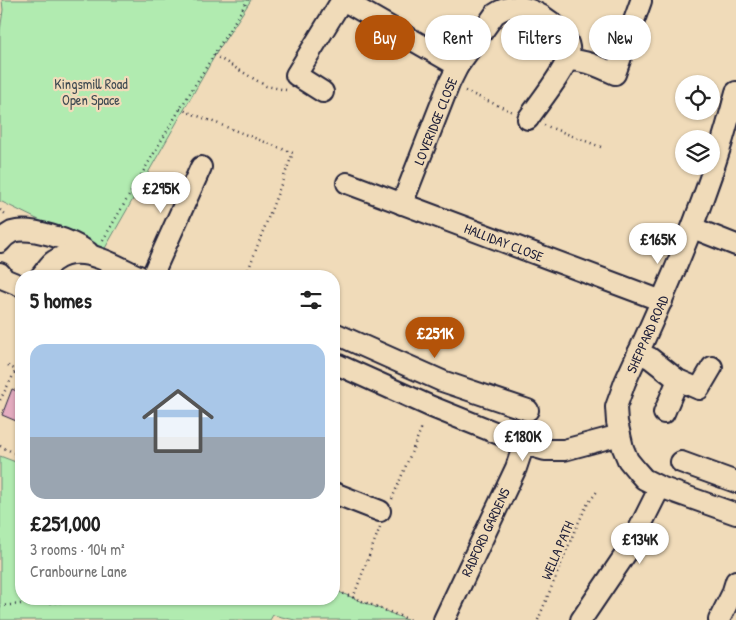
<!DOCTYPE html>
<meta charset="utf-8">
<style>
:root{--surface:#fff;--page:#f2f2f2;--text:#222;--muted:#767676;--line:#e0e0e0;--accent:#b45309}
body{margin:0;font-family:"Patrick Hand",sans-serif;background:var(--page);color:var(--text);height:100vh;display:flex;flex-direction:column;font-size:19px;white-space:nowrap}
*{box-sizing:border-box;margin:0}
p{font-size:16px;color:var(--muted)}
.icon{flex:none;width:28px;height:28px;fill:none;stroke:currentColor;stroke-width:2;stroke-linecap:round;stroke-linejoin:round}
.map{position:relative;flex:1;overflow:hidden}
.details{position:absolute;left:15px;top:270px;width:325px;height:335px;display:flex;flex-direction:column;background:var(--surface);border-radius:20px;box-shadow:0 1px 4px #0004}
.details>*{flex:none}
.guide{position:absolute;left:355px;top:15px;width:305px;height:45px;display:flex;gap:10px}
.buttons{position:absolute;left:675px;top:75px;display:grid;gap:10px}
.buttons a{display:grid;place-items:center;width:45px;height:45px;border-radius:50%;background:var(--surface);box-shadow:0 1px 4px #0004;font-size:25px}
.price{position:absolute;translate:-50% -42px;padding:0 11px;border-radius:18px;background:#fff;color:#222;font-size:16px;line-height:32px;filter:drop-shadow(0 1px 2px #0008)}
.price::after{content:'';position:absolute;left:50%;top:30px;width:15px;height:11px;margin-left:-8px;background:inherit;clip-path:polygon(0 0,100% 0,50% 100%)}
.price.active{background:var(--accent);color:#fff}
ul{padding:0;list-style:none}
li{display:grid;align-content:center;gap:10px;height:265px;padding:0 15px}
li+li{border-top:1px solid var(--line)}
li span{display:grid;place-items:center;height:155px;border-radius:15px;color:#555}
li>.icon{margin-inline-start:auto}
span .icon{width:90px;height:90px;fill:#fffc;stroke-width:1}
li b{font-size:21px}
h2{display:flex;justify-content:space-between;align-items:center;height:60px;padding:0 15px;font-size:21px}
.tag{padding:0 18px;border-radius:22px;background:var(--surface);box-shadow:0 1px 4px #0004;font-size:18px;line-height:45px}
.tag.active{background:var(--accent);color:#fff}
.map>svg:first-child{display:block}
.green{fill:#b1ebb0;stroke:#6a8676}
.building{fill:#e4acc0;stroke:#22223b}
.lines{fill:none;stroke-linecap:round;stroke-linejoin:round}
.minor-casing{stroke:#22223b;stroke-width:24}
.path{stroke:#22223b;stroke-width:2.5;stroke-dasharray:1 4;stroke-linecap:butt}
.minor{stroke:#f0dbb9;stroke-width:20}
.labels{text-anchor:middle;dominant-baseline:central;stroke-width:4.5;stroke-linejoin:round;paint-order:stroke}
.park-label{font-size:14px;fill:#3f4a52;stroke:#f0dbb9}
.street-label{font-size:14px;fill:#22223b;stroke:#f0dbb9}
</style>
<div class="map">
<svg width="736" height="620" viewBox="0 0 736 620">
<rect width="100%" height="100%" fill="#f0dbb9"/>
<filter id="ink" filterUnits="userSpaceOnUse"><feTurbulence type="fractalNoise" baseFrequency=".02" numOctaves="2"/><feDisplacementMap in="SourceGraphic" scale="10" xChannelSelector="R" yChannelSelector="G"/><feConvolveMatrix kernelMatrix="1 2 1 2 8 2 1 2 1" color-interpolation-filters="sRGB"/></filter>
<g filter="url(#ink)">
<g class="green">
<path d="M2 0H251L217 52 104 250 98 249 0 201V31L3 10Z"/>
<path d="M0 456 21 464V599H334V590L407 620H295L273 615 270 620H0Z"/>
</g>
<path class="building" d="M12 389 21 393V423L2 415Z"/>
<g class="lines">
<g class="minor-casing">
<g id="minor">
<path d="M343 0 458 66"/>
<path d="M567 60C585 60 598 66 615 74L641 1"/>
<path d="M323 92 296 75 342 0"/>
<path d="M736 92C710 195 669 286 625 382L616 407 617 422 623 448 628 460 637 471 644 479 660 487 736 514"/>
<path d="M347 183 662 301"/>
<path d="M402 204 449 84 458 66 495 14C502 9 508 7 516 7 536 7 573 32 569 54 566 70 538 104 528 119"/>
<path d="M693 228 736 245"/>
<path d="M0 242C3 238 8 234 12 232 31 226 72 240 88 252"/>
<path d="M0 273 4 279 21 286"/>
<path d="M41 276C45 272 49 264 54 261 81 242 113 265 139 276"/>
<path d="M152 276 201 167"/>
<path d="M334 333 442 381 528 410"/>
<path d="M638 353 650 358 678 380 699 389 712 367"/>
<path d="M334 363 432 407 524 444 545 450H564L620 435"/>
<path d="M664 413 678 380"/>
<path d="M681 462 736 482"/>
<path d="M334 493 380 511"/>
<path d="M444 620 516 468 524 444"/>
<path d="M581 620 629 549 660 487"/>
<path d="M719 620 732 594 736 581"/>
</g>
</g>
<g class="path">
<path d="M214 55 266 86 286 90"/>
<path d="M465 91 513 112"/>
<path d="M180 109 293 153 246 276"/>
<path d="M544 125 601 147"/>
<path d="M0 210 8 216"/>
<path d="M103 240 180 109 248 0"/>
<path d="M8 366 21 372"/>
<path d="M0 400 21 361"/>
<path d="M0 446 21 456"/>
<path d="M392 499 422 427"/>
<path d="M334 590 410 620"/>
<path d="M353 598 380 527"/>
<path d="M0 606 31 603 97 601 118 599"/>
<path d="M538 620 575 530 587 505 598 490"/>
</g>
<use href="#minor" class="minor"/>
</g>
</g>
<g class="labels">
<g class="park-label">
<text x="91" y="83">Kingsmill Road<tspan x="91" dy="16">Open Space</tspan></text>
</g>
<g class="street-label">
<text transform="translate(435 121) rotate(-68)">LOVERIDGE CLOSE</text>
<text transform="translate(504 242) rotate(21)">HALLIDAY CLOSE</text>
<text transform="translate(647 334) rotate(-66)">SHEPPARD ROAD</text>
<text transform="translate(485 532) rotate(-65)">RADFORD GARDENS</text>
<text transform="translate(557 550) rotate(-67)">WELLA PATH</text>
</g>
</g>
</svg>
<div class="buttons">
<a><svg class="icon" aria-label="locate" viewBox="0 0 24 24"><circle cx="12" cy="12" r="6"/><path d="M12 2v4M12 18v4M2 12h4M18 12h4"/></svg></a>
<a><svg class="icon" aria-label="layers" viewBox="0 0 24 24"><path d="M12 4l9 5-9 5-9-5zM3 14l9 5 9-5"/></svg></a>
</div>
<b class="price" style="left:161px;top:214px">£295K</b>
<b class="price" style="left:658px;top:265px">£165K</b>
<b class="price active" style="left:435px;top:359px">£251K</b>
<b class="price" style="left:523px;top:462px">£180K</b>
<b class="price" style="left:640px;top:565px">£134K</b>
<div class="guide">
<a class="tag active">Buy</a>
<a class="tag">Rent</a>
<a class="tag">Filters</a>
<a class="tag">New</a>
</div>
<section class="details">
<h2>5 homes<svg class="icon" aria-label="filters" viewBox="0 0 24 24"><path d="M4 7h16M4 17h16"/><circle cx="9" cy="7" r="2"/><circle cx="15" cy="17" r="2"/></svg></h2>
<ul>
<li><span style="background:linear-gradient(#a9c7e8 60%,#9aa5b1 0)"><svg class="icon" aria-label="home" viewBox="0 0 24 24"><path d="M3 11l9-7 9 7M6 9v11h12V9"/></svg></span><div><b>£251,000</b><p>3 rooms · 104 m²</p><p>Cranbourne Lane</p></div></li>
</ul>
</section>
</div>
